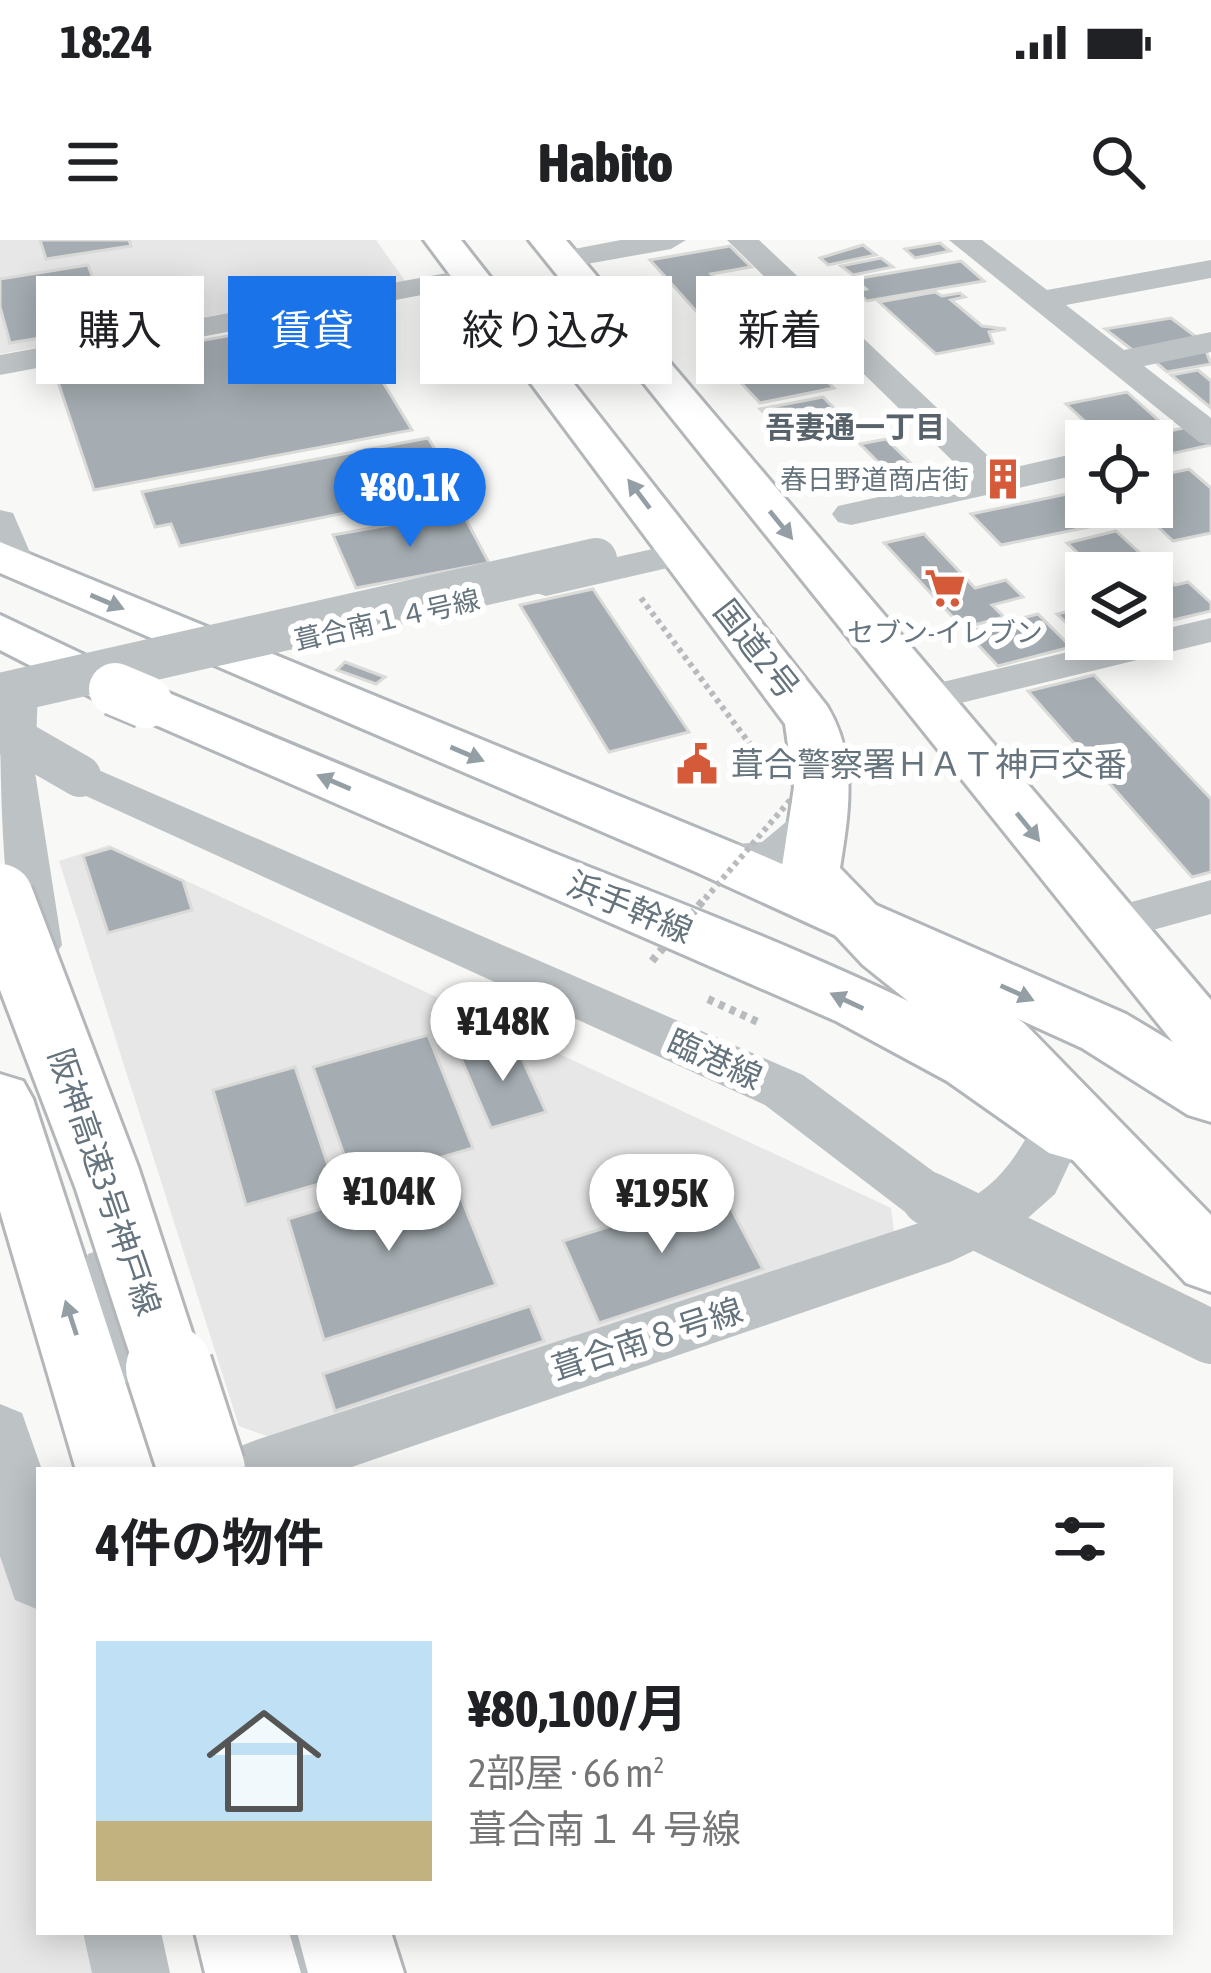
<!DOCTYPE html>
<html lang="ja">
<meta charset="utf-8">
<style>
:root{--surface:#fff;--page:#f2f2f2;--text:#202124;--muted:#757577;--line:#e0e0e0;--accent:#1a73e8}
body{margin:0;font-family:"Asap Condensed","Noto Sans JP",sans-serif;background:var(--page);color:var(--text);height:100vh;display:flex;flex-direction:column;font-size:45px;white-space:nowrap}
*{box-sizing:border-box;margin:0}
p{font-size:39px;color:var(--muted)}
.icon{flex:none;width:66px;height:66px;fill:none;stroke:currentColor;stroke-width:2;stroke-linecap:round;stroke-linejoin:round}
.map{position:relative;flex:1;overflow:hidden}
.panel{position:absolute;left:36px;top:1227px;width:1137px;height:468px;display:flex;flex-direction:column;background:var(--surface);border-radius:0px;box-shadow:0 6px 30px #0003}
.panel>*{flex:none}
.banner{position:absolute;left:36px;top:36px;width:1140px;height:108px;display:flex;gap:24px}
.fabs{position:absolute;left:1065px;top:180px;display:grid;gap:24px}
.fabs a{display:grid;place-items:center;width:108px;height:108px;border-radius:0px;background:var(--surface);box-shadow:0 6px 30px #0003;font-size:60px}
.price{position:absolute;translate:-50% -102px;padding:0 27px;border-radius:42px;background:#fff;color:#222;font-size:39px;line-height:78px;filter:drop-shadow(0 3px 6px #0008)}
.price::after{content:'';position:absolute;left:50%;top:72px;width:36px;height:27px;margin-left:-18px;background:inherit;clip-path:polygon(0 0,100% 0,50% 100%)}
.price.selected{background:var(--accent);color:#fff}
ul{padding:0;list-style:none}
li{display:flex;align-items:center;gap:36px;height:300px;padding:0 60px}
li+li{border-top:3px solid var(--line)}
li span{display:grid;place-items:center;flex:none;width:336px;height:240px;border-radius:0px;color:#555}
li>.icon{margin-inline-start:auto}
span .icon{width:144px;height:144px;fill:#fffc;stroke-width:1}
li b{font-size:51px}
h2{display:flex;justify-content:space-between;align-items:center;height:144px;padding:0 60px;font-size:51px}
.chip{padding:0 42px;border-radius:0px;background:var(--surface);box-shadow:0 6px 30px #0003;font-size:42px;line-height:108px}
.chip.selected{background:var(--accent);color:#fff}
.status{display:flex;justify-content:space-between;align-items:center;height:84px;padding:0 60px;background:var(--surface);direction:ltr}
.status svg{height:33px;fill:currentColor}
header{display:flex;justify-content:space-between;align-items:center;height:156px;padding:0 60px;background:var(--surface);font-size:54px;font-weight:800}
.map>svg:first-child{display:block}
.built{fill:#e6e7e6}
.building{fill:#a5adb2;stroke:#dadad8;stroke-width:3}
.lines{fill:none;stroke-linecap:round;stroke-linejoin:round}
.major-casing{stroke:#b1b6ba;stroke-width:6}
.highway-casing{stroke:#b3b7ba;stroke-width:6}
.path-far1{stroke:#b8bbbe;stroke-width:6;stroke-dasharray:4.5 4.5;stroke-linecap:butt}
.path{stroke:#b8bbbe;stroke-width:8;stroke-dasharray:6 6;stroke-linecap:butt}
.minor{fill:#bdc2c5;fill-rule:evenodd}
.major{fill:#fff;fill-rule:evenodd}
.highway{fill:#fff;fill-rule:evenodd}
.major-bridge-casing{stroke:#b1b6ba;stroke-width:57;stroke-linecap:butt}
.highway-bridge-far1-casing{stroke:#b3b7ba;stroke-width:72;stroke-linecap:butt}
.highway-bridge-casing{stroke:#b3b7ba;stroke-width:92;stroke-linecap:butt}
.path-bridge-far1{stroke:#b8bbbe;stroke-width:6;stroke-dasharray:4.5 4.5;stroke-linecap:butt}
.path-bridge{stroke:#b8bbbe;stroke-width:8;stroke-dasharray:6 6;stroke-linecap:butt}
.minor-bridge-far1{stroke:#bdc2c5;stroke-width:42}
.minor-bridge{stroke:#bdc2c5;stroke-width:54}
.major-bridge{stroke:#fff;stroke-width:52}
.highway-bridge-far1{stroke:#fff;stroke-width:66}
.highway-bridge{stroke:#fff;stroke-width:86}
.oneway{fill:#949ea5}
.labels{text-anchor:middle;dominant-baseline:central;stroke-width:12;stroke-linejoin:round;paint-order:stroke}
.far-poi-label{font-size:27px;fill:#66747e;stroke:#fff;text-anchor:end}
.far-street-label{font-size:27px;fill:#66747e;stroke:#fff}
.far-neighbourhood-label{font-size:30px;font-weight:bold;fill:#57626a;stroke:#fff}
.street-label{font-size:33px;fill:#66747e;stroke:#fff}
.poi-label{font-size:33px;fill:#66747e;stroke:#fff;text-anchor:start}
</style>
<div class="status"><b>18:24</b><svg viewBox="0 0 49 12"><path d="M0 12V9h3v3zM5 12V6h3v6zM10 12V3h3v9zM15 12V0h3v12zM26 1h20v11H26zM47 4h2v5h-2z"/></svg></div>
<header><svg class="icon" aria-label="menu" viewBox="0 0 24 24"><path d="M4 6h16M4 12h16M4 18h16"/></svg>Habito<svg class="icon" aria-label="search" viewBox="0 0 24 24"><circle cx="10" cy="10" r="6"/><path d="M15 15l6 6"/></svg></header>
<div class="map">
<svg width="1211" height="1733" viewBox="0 0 1211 1733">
<rect width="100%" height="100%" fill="#f8f8f6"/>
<g class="built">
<path d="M0 0H376L405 41 0 114Z"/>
<path d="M109 605 891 968 895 999 275 1199 239 1186 59 621Z"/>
<path d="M0 1193 39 1337V1692H122L131 1733H0Z"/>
</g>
<g class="building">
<path d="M40 0H129L131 6 46 19Z"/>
<path d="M940 3 950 11 915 18 905 9Z"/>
<path d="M863 5 876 15 828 25 820 18Z"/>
<path d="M730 6 751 27 711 34 734 58 741 57 757 73 706 82 650 20Z"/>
<path d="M881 18 893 27 853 35 841 26Z"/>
<path d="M961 21 984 41 867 61 856 51 866 49 855 39Z"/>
<path d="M88 25 111 86 10 103 0 67V39Z"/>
<path d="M774 51 795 73 768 78 747 56Z"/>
<path d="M935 52 942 56 960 53 965 57 951 60 982 86 1006 89 989 92 993 103 936 114 879 62Z"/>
<path d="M1171 78 1199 99 1135 112 1105 89Z"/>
<path d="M324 79 332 91H352L412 190 94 250 55 133 81 129 84 121Z"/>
<path d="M784 98 834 148 760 163 712 112Z"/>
<path d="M1206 111 1211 124 1167 132 1153 120Z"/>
<path d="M1198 130 1211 141V168L1171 135Z"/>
<path d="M1127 152 1166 187 1104 199 1066 164Z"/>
<path d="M823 157 852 186 788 199 760 169Z"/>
<path d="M1211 182V205L1152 218V201H1123Z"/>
<path d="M428 198 460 250 180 306 171 284 155 287 142 252Z"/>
<path d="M886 199 920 232 894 238 860 204Z"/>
<path d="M1189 229 1211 248V293L1173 301 1156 285 1147 286 1137 277 1001 305 971 274 1086 250V267H1152V237Z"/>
<path d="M462 272 489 323 356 348 333 295Z"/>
<path d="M1116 291 1175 345 1188 342 1211 363V371L1152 385V333H1099L1067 303Z"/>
<path d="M924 294 975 348 1006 340 1023 357 992 365 1004 377 963 388 884 303Z"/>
<path d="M593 349 689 492 609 512 520 365Z"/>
<path d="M1086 367V399H1097L1086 402 1057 374Z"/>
<path d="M1038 374 1071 407 998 426 966 392Z"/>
<path d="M345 422 385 437 376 444 337 430Z"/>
<path d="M1094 435 1211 559V632L1192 637 1028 451Z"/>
<path d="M111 608 183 641 192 670 108 693 83 616Z"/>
<path d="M428 795 473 908 354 943 313 827Z"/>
<path d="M514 801 546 872 491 888 460 816Z"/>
<path d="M295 827 333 940 246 965 213 850Z"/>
<path d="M450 930 496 1045 324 1100 288 979Z"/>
<path d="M722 951 763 1029 599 1083 563 1001Z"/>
<path d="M530 1066 544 1101 335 1171 323 1134Z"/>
</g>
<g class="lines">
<g class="major-casing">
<g id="major">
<path d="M0 302 736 604 1126 774 1211 825V882L1188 875 1082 808 696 632 0 333Z"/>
<path d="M0 375 133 438 140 448 164 451C293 505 422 559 551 612 662 657 1057 801 1106 894L1097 913 1073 920 1049 913 947 841 836 781 128 473 121 463 97 460 0 410Z"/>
</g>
</g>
<g class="highway-casing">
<g id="highway">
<path d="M424 0H461L827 466C858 517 849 572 840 628L905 695 1025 784 1211 975V1052L1186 1043 979 818 863 725 790 647 781 633 794 547 785 484Z"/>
<path d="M529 0H566L1211 760V828L1188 821Z"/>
<path d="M0 834 23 841 33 859 154 1230H76L0 971Z"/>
<path d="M195 1692H289L301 1733H205Z"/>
<path d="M297 1692H391L404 1733H308Z"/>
</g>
</g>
<path class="path-far1" d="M641 358 761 519"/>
<path class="path" d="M708 759 760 783"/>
<g class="minor">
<path d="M621 0H686L671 9 564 28 549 19 553 13Z"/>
<path d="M727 0H759L1003 230 1086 211V233L851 285 838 282 832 274 838 266 969 237Z"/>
<path d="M949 0H982L1047 50 1211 20V38L1066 65 1124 110 1211 92V112L1144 126 1211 178V205L1199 202Z"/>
<path d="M474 28 485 31 489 37 485 43 0 135V115Z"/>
<path d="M0 270 13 273 35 324 30 332 16 336 0 329Z"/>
<path d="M684 302 698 305 703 313 698 321 546 356 532 352 526 344 532 336Z"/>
<path d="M1211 378V402L924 472 909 468 903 459 909 450 1122 399H1152V392Z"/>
<path d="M17 435 32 439 38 448 35 532 62 705 54 717 37 723 20 717C0 662 0 510 0 442Z"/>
<path d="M80 522 803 835 949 943 957 959 953 968C1002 945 1018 914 1042 869L1061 863 1080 869 1088 884 1055 954 1011 993 950 1022 343 1230H224L233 1209 256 1200 925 981 909 975 765 865 64 546 58 536 64 526Z"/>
<path d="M820 563 836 567 843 578C811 629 757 645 699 629L693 618 699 607 762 602 804 567Z"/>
<path d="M1211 640V674L1109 702 1092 697 1085 685 1092 673Z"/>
<path d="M109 1007 130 1014 138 1032 188 1230H124L80 1032 88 1014Z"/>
<path d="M0 1164 22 1173 42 1230 39 1370 15 1360 0 1316Z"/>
<path d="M83 1692H161L170 1733H92Z"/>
<path d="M252 1692H330L342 1733H264Z"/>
</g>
<use href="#major" class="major"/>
<use href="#highway" class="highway"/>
<g class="major-bridge-casing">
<path id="major-bridge" d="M115 449 146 462"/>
</g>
<g class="highway-bridge-far1-casing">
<path id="highway-bridge-far1" d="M0 657 107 938 170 1131"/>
</g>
<g class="highway-bridge-casing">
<path id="highway-bridge" d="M169 1128 202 1230"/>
</g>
<path class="path-bridge-far1" d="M705 659 792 558"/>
<path class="path-bridge" d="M652 721 707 656"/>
<g class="minor-bridge-far1">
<path d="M0 454 596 319"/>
<path d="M0 490 80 536"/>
</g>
<path class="minor-bridge" d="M929 959 1211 1097"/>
<use href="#major-bridge" class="major-bridge"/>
<use href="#highway-bridge-far1" class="highway-bridge-far1"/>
<use href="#highway-bridge" class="highway-bridge"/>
</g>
<defs><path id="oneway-solid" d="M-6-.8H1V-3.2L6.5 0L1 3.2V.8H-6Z" transform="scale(3)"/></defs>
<g class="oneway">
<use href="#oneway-solid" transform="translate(639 254) rotate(-127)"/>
<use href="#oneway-solid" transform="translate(781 285) rotate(51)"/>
<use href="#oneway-solid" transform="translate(107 362) rotate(23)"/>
<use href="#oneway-solid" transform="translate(467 514) rotate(23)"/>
<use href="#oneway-solid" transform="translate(334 542) rotate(-157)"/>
<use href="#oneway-solid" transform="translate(1028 587) rotate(51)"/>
<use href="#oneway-solid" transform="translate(1017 753) rotate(24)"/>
<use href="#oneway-solid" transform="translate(847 761) rotate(-155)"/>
<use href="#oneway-solid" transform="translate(71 1078) rotate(-108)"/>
</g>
<defs>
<g id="building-bare" transform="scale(3.24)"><path d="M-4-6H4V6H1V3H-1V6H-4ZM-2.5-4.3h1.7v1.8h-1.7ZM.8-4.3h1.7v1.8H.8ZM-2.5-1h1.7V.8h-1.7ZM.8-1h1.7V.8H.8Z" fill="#d55a39" stroke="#fff" stroke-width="2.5" paint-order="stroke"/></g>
<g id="supermarket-bare" transform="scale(3.24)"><path d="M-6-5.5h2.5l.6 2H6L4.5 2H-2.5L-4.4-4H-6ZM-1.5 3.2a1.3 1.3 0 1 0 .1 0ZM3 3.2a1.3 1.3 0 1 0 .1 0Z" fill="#d55a39" stroke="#fff" stroke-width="2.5" paint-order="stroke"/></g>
<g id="civic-bare" transform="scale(3.24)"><path d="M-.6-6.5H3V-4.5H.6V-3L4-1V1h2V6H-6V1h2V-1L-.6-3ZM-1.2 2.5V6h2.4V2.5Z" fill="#d55a39" stroke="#fff" stroke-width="2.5" paint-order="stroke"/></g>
</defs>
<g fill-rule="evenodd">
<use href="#building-bare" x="1003" y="239"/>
<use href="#supermarket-bare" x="945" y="348"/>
<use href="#civic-bare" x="697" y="524"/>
</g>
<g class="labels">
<g class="far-poi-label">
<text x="969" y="239">春日野道商店街</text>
<text x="945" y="392" text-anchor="middle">セブン-イレブン</text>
</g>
<g class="far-street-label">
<text transform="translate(387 380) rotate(-13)">葺合南１４号線</text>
</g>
<g class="far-neighbourhood-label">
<text x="855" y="187">吾妻通一丁目</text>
</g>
<g class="street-label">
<text transform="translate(757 409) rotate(52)">国道2号</text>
<text transform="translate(630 667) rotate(23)">浜手幹線</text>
<text transform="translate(715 819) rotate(24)">臨港線</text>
<text transform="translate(105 942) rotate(71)">阪神高速3号神戸線</text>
<text transform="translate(647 1099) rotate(-18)">葺合南８号線</text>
</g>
<g class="poi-label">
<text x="731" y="524">葺合警察署ＨＡＴ神戸交番</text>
</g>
</g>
</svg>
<div class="fabs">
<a><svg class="icon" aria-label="locate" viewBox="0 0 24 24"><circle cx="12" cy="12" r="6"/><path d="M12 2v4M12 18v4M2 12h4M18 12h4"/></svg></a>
<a><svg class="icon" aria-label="layers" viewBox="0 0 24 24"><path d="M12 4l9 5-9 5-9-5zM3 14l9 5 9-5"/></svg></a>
</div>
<b class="price selected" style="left:410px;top:310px">¥80.1K</b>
<b class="price" style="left:503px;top:844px">¥148K</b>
<b class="price" style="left:389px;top:1014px">¥104K</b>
<b class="price" style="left:662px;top:1016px">¥195K</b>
<div class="banner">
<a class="chip">購入</a>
<a class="chip selected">賃貸</a>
<a class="chip">絞り込み</a>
<a class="chip">新着</a>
</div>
<section class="panel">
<h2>4件の物件<svg class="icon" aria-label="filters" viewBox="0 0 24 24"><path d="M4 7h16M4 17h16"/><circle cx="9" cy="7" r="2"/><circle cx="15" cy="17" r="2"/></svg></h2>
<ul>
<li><span style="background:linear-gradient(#bfe0f5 75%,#c2b280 0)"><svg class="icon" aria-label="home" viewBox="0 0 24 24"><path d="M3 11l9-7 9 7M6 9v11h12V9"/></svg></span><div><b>¥80,100/月</b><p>2部屋 · 66 m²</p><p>葺合南１４号線</p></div></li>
</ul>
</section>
</div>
